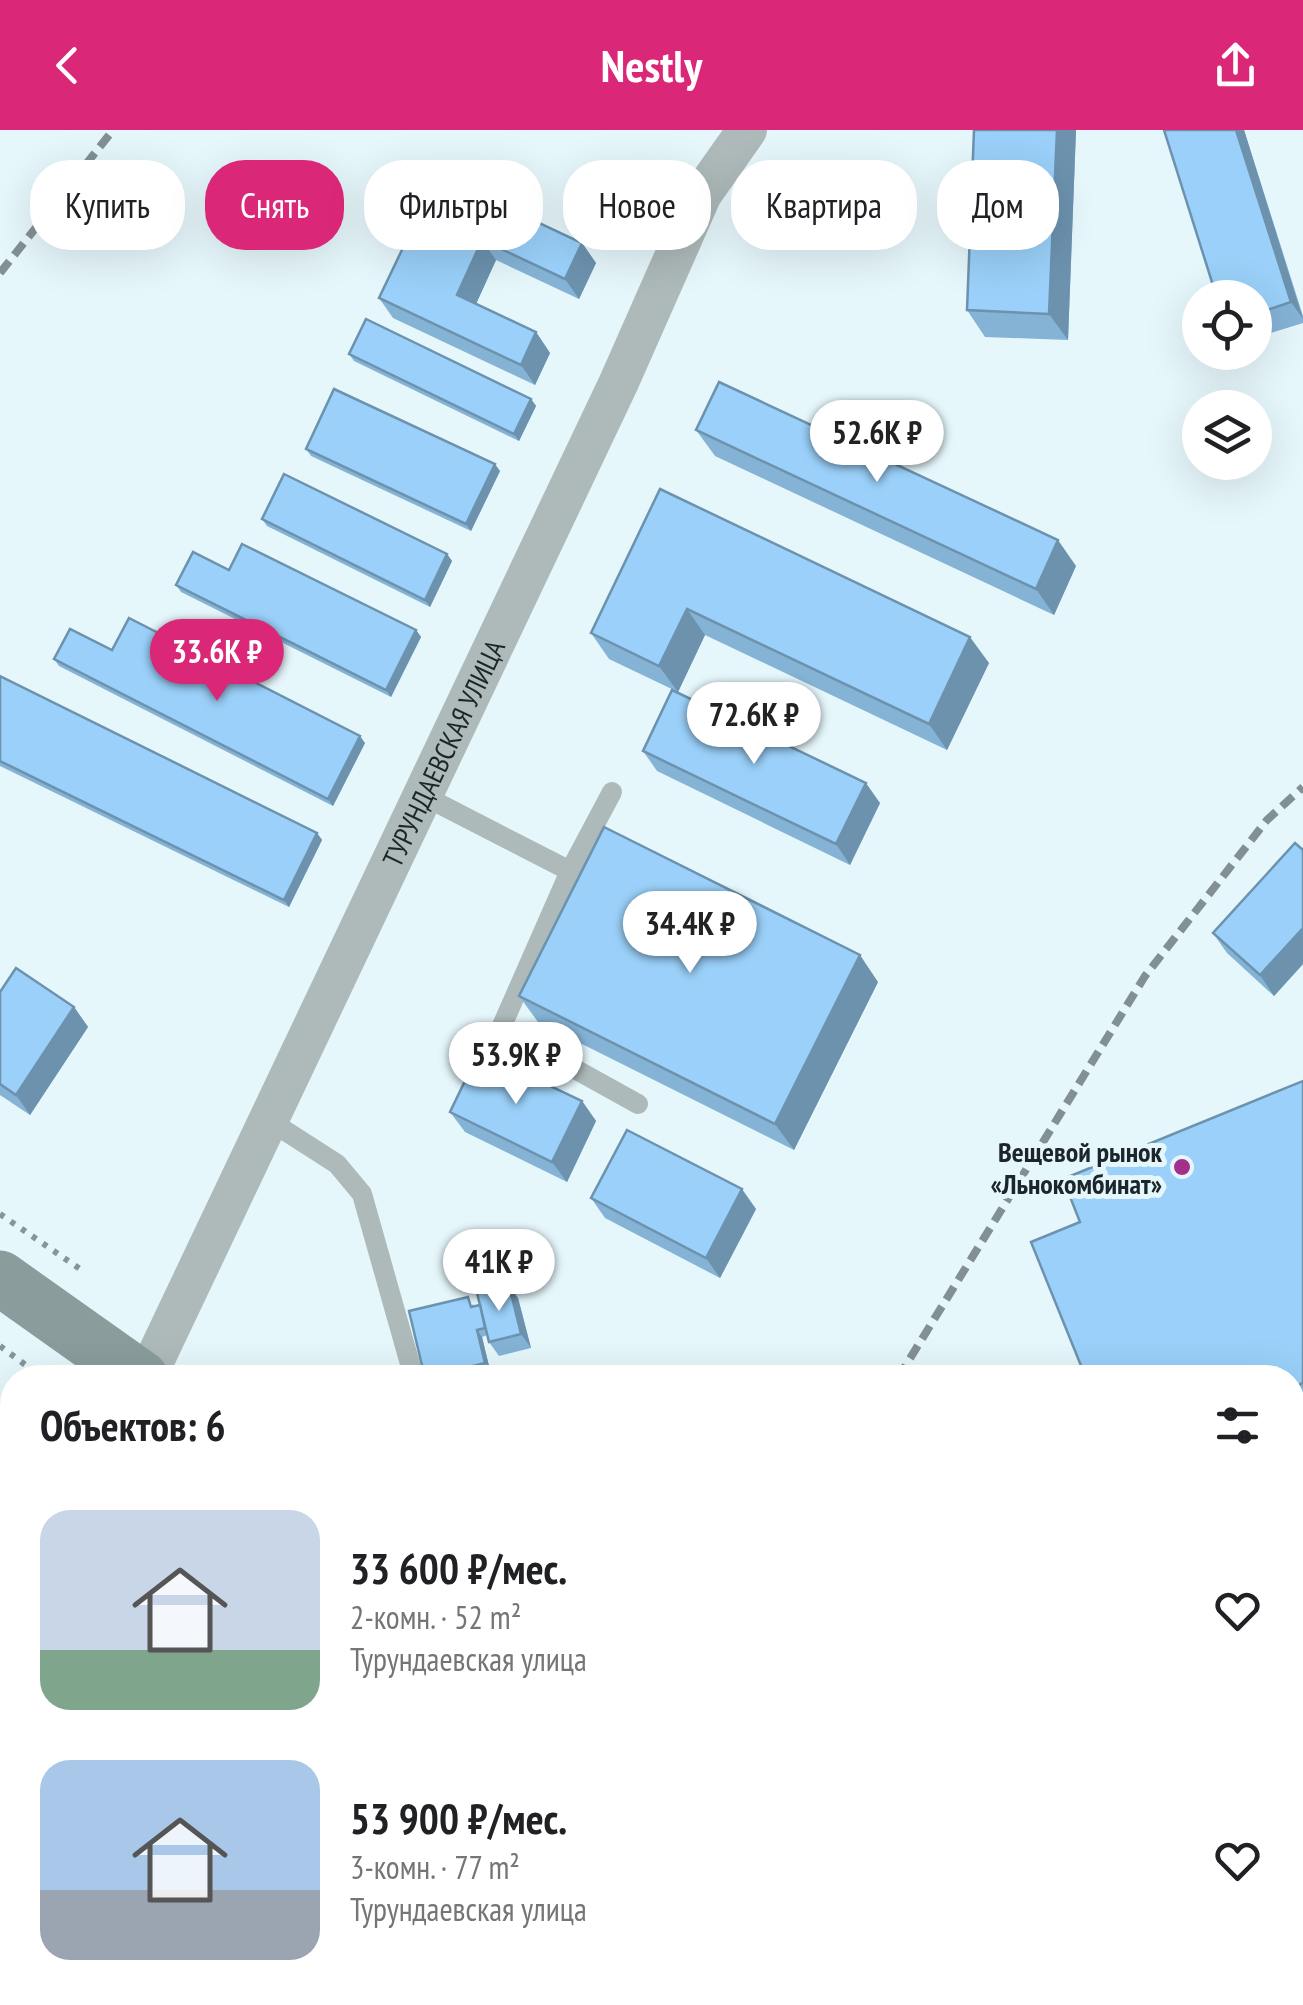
<!DOCTYPE html>
<html lang="ru">
<meta charset="utf-8">
<style>
:root{--surface:#fff;--page:#f6f6f6;--text:#202124;--muted:#757577;--accent:#db2777}
body{margin:0;font-family:"PT Sans Narrow",sans-serif;background:var(--page);color:var(--text);height:100vh;display:flex;flex-direction:column;font-size:38px;white-space:nowrap}
*{box-sizing:border-box;margin:0}
p{font-size:32px;color:var(--muted)}
.icon{flex:none;width:55px;height:55px;fill:none;stroke:currentColor;stroke-width:2;stroke-linecap:round;stroke-linejoin:round}
.map{position:relative;flex:1;overflow:hidden}
.details{position:absolute;left:0px;top:1235px;width:1305px;height:640px;display:flex;flex-direction:column;background:var(--surface);border-radius:40px 40px 0 0;box-shadow:0 10px 40px #0002}
.details>*{flex:none}
.guide{position:absolute;left:30px;top:30px;width:1245px;height:90px;display:flex;gap:20px}
.buttons{position:absolute;left:1182px;top:150px;display:grid;gap:20px}
.buttons a{display:grid;place-items:center;width:90px;height:90px;border-radius:50%;background:var(--surface);box-shadow:0 10px 40px #0002;font-size:50px}
.price{position:absolute;translate:-50% -85px;padding:0 22px;border-radius:35px;background:#fff;color:#222;font-size:32px;line-height:65px;filter:drop-shadow(0 2px 5px #0008)}
.price::after{content:'';position:absolute;left:50%;top:60px;width:30px;height:22px;margin-left:-15px;background:inherit;clip-path:polygon(0 0,100% 0,50% 100%)}
.price.selected{background:var(--accent);color:#fff}
ul{padding:0;list-style:none}
li{display:flex;align-items:center;gap:30px;height:250px;padding:0 40px}
li span{display:grid;place-items:center;flex:none;width:280px;height:200px;border-radius:30px;color:#555}
li>.icon{margin-inline-start:auto}
span .icon{width:120px;height:120px;fill:#fffc;stroke-width:1}
li b{font-size:42px}
h2{display:flex;justify-content:space-between;align-items:center;height:120px;padding:0 40px;font-size:42px}
.chip{padding:0 35px;border-radius:40px;background:var(--surface);box-shadow:0 10px 40px #0002;font-size:35px;line-height:90px}
.chip.selected{background:var(--accent);color:#fff}
header{display:flex;justify-content:space-between;align-items:center;height:130px;padding:0 40px;background:var(--accent);color:#fff;font-size:45px;font-weight:700}
.map>svg:first-child{display:block}
.lines{fill:none;stroke-linecap:round;stroke-linejoin:round}
.path{stroke:#879599;stroke-width:6;stroke-dasharray:5 8;stroke-linecap:butt}
.lane{stroke:#adbab9;stroke-width:20}
.street{stroke:#adbab9;stroke-width:40}
.secondary{stroke:#8a9d9c;stroke-width:55}
.rail{stroke:#829094;stroke-width:8;stroke-dasharray:15 8;stroke-linecap:butt}
.wall{fill:#84b3d6}
.shaded-wall{fill:#6c92ae}
.building{fill:#9ad0f9;stroke:#6c92ae;stroke-width:2.5}
.poi-dot{fill:#a3318c;stroke:#e6f7fc;stroke-width:4}
.labels{text-anchor:middle;dominant-baseline:central;stroke-width:10;stroke-linejoin:round;paint-order:stroke}
.street-label{font-size:28px;fill:#1c262a;stroke:#e6f7fc}
.poi-label{font-size:28px;font-weight:bold;fill:#1c262a;stroke:#e6f7fc;text-anchor:end}
</style>
<header><svg class="icon" aria-label="back" viewBox="0 0 24 24"><path d="M15 5l-7 7 7 7"/></svg>Nestly<svg class="icon" aria-label="share" viewBox="0 0 24 24"><path d="M12 15V3M7 8l5-5 5 5M5 13v7h14v-7"/></svg></header>
<div class="map">
<svg width="1303" height="1875" viewBox="0 0 1303 1875">
<rect width="100%" height="100%" fill="#e6f7fc"/>
<g class="lines">
<g class="path">
<path d="M0 1084 80 1139"/>
<path d="M0 1216 43 1248"/>
<path d="M767 1862 777 1875"/>
<path d="M928 1862 939 1875"/>
<path d="M784 1875 798 1862"/>
</g>
<g class="lane">
<path d="M424 666 570 741 501 898 638 974"/>
<path d="M570 741 612 662"/>
<path d="M270 991 337 1034 362 1064 414 1248"/>
<path d="M1292 1304 1303 1299"/>
<path d="M0 1455 12 1437"/>
<path d="M1292 1719 1303 1717"/>
<path d="M498 1875 515 1862"/>
<path d="M871 1875 893 1862"/>
</g>
<path class="street" id="s1" d="M146 1248 619 252 702 64 747 0"/>
<g class="secondary">
<path d="M0 1148 141 1248"/>
<path d="M847 1862 857 1875"/>
</g>
<g class="rail">
<path d="M0 143 113 0"/>
<path d="M898 1248 1145 846 1267 690 1303 657"/>
<path d="M0 1874 20 1862"/>
</g>
</g>
<g class="wall">
<path d="M974 0H1076L1068 210 985 207 967 180Z"/>
<path d="M1164 0H1244L1303 186V193L1255 208V168Z"/>
<path d="M468 100 582 113 596 133 579 169 496 130 476 174 536 202 550 223 535 255 393 188 379 168Z"/>
<path d="M349 224 531 269 536 276 519 311 354 231Z"/>
<path d="M696 300 1076 436 1054 485 715 326Z"/>
<path d="M306 319 500 341 471 401 311 326Z"/>
<path d="M660 359 989 533 947 620 705 505 678 562 609 529 591 503Z"/>
<path d="M262 389 447 424 452 431 430 477 267 396Z"/>
<path d="M229 440 416 500 421 507 391 567 181 462 176 455Z"/>
<path d="M54 529 365 613 333 676 59 536Z"/>
<path d="M0 546 317 703 322 710 289 777 0 636Z"/>
<path d="M643 621 880 673 850 735 657 641Z"/>
<path d="M1303 720V834L1274 866 1227 823 1213 803Z"/>
<path d="M878 852 794 1020 538 892 519 866Z"/>
<path d="M0 862 74 877 88 897 30 985 0 965Z"/>
<path d="M1303 951V1287L1292 1291V1248L1080 1092Z"/>
<path d="M582 971 596 991 567 1052 465 1002 450 982Z"/>
<path d="M591 1068 756 1079 720 1148 605 1088Z"/>
<path d="M518 1168 531 1218 499 1226 489 1212 487 1205 482 1207 490 1240 459 1248H425L473 1174 474 1176Z"/>
<path d="M1303 1573V1656L1292 1658V1575Z"/>
<path d="M137 1862H261L245 1875H120Z"/>
<path d="M408 1862H451L432 1875H416Z"/>
</g>
<g class="shaded-wall">
<path d="M1057 0H1076L1068 210 1049 184Z"/>
<path d="M1236 0H1244L1303 189 1291 172Z"/>
<path d="M482 110 496 130 471 185 457 165Z"/>
<path d="M582 113 596 133 579 169 565 149Z"/>
<path d="M536 202 550 223 535 255 521 235Z"/>
<path d="M531 269 536 276 519 311 514 304Z"/>
<path d="M495 334 500 341 471 401 466 394Z"/>
<path d="M1058 410 1076 436 1054 485 1036 459Z"/>
<path d="M447 424 452 431 430 477 425 470Z"/>
<path d="M687 479 705 505 678 562 659 536Z"/>
<path d="M416 500 421 507 391 567 386 560Z"/>
<path d="M970 507 989 533 947 620 929 594Z"/>
<path d="M360 606 365 613 333 676 328 669Z"/>
<path d="M866 653 880 673 850 735 836 714Z"/>
<path d="M317 703 322 710 289 777 284 770Z"/>
<path d="M1303 798V834L1274 866 1260 845Z"/>
<path d="M860 825 878 852 794 1020 775 994Z"/>
<path d="M74 877 88 897 30 985 16 965Z"/>
<path d="M582 971 596 991 567 1052 552 1032Z"/>
<path d="M742 1059 756 1079 720 1148 706 1128Z"/>
<path d="M509 1155 518 1168 531 1218 521 1204Z"/>
<path d="M477 1200 482 1207 490 1240 485 1233Z"/>
<path d="M12 1711V1762L0 1780V1728Z"/>
</g>
<g class="building">
<path d="M974 0H1057L1049 184 967 180Z"/>
<path d="M1164 0H1236L1291 172 1255 184V168H1217Z"/>
<path d="M484 67 582 113 565 149 482 110 457 165 536 202 521 235 379 168 422 78 468 100Z"/>
<path d="M366 189 531 269 514 304 349 224Z"/>
<path d="M719 252 1058 410 1036 459 696 300Z"/>
<path d="M334 259 495 334 466 394 306 319Z"/>
<path d="M284 344 447 424 425 470 262 389Z"/>
<path d="M660 359 970 507 929 594 687 479 659 536 591 503Z"/>
<path d="M242 414 416 500 386 560 176 455 193 422 229 440Z"/>
<path d="M129 488 360 606 328 669 54 529 70 499 112 520Z"/>
<path d="M0 546 317 703 284 770 0 631Z"/>
<path d="M672 560 866 653 836 714 643 621Z"/>
<path d="M604 697 860 825 775 994 519 866Z"/>
<path d="M1295 713 1303 720V798L1260 845 1213 803Z"/>
<path d="M16 838 74 877 16 965 0 954V862Z"/>
<path d="M479 922 582 971 552 1032 450 982Z"/>
<path d="M1303 951V1253L1292 1258V1248H1086L1031 1112 1080 1092 1063 1049Z"/>
<path d="M627 1000 742 1059 706 1128 591 1068Z"/>
<path d="M509 1155 521 1204 489 1212 477 1163Z"/>
<path d="M468 1167 471 1177 480 1175 485 1198 477 1200 485 1233 425 1248 409 1181Z"/>
<path d="M12 1483V1711L0 1728V1500Z"/>
<path d="M1303 1573V1633L1292 1635V1575Z"/>
<path d="M137 1862H220L203 1875H120Z"/>
<path d="M952 1862H1037L1044 1875H960Z"/>
</g>
<circle class="poi-dot" cx="1182" cy="1037" r="10"/>
<g class="labels">
<g class="street-label">
<text stroke="none"><textPath href="#s1" startOffset="692">ТУРУНДАЕВСКАЯ УЛИЦА</textPath></text>
</g>
<g class="poi-label">
<text x="1162" y="1021">Вещевой рынок<tspan x="1162" dy="32">«Льнокомбинат»</tspan></text>
</g>
</g>
</svg>
<div class="buttons">
<a><svg class="icon" aria-label="locate" viewBox="0 0 24 24"><circle cx="12" cy="12" r="6"/><path d="M12 2v4M12 18v4M2 12h4M18 12h4"/></svg></a>
<a><svg class="icon" aria-label="layers" viewBox="0 0 24 24"><path d="M12 4l9 5-9 5-9-5zM3 14l9 5 9-5"/></svg></a>
</div>
<b class="price" style="left:877px;top:355px">52.6K ₽</b>
<b class="price selected" style="left:217px;top:574px">33.6K ₽</b>
<b class="price" style="left:754px;top:637px">72.6K ₽</b>
<b class="price" style="left:690px;top:846px">34.4K ₽</b>
<b class="price" style="left:516px;top:977px">53.9K ₽</b>
<b class="price" style="left:499px;top:1184px">41K ₽</b>
<div class="guide">
<a class="chip">Купить</a>
<a class="chip selected">Снять</a>
<a class="chip">Фильтры</a>
<a class="chip">Новое</a>
<a class="chip">Квартира</a>
<a class="chip">Дом</a>
</div>
<section class="details">
<h2>Объектов: 6<svg class="icon" aria-label="filters" viewBox="0 0 24 24"><path d="M4 7h16M4 17h16"/><circle cx="9" cy="7" r="2"/><circle cx="15" cy="17" r="2"/></svg></h2>
<ul>
<li><span style="background:linear-gradient(#c9d6e8 70%,#7fa58c 0)"><svg class="icon" aria-label="home" viewBox="0 0 24 24"><path d="M3 11l9-7 9 7M6 9v11h12V9"/></svg></span><div><b>33 600 ₽/мес.</b><p>2-комн. · 52 m²</p><p>Турундаевская улица</p></div><svg class="icon" aria-label="heart" viewBox="0 0 24 24"><path d="M12 20l-8-8c-3-5 5-10 8-4 3-6 11-1 8 4z"/></svg></li>
<li><span style="background:linear-gradient(#a9c7e8 65%,#9aa5b1 0)"><svg class="icon" aria-label="home" viewBox="0 0 24 24"><path d="M3 11l9-7 9 7M6 9v11h12V9"/></svg></span><div><b>53 900 ₽/мес.</b><p>3-комн. · 77 m²</p><p>Турундаевская улица</p></div><svg class="icon" aria-label="heart" viewBox="0 0 24 24"><path d="M12 20l-8-8c-3-5 5-10 8-4 3-6 11-1 8 4z"/></svg></li>
</ul>
</section>
</div>
